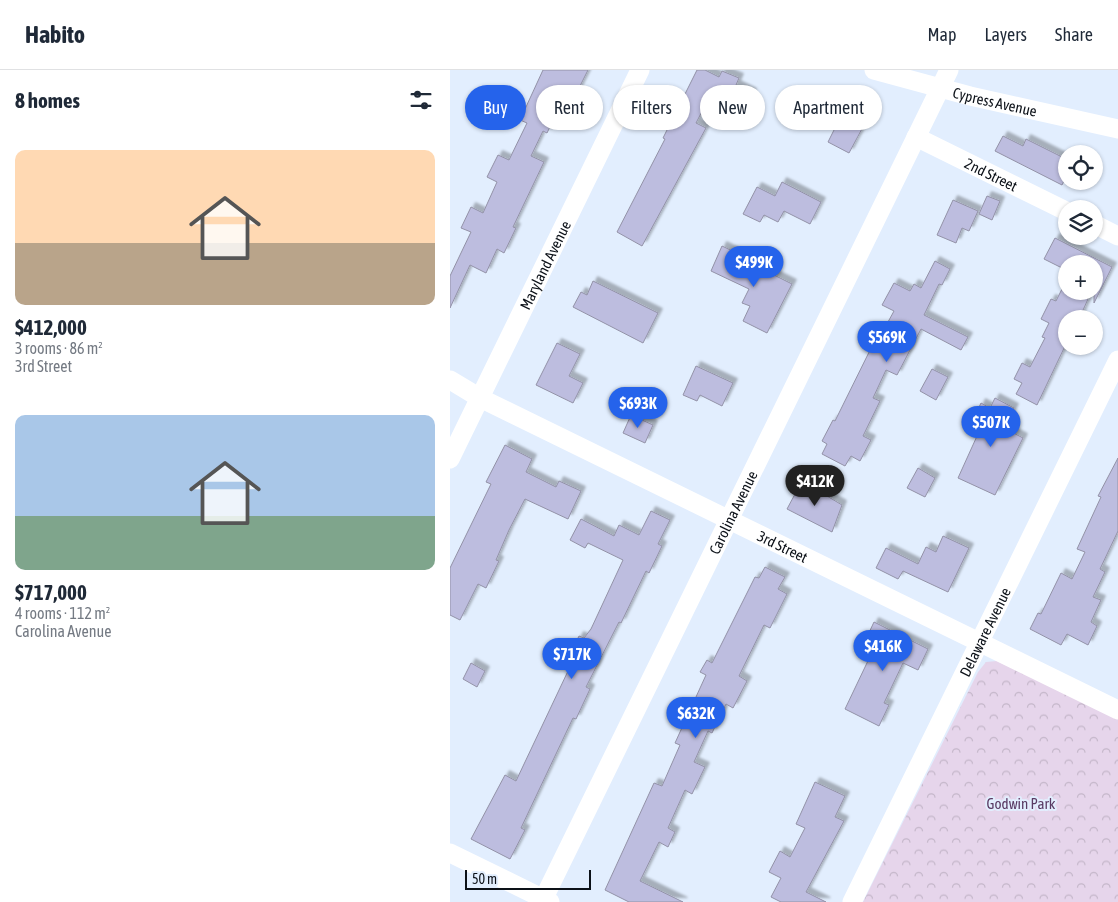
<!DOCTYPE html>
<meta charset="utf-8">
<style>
:root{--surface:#fff;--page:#f2f2f3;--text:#1f2937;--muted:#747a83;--line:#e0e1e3;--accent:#2563eb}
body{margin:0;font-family:"Asap Condensed",sans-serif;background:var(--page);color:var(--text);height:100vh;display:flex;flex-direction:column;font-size:19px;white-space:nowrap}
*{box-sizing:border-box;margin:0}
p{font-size:16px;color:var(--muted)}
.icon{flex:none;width:28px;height:28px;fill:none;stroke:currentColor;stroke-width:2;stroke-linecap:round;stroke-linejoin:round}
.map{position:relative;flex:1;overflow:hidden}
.side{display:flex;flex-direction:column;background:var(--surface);width:450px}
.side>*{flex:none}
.banner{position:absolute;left:15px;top:15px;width:475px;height:45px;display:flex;gap:10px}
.buttons{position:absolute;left:608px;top:75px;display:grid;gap:10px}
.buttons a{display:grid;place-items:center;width:45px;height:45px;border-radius:50%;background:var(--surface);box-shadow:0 1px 4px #0004;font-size:25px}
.scale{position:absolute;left:15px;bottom:12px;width:126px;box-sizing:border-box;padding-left:5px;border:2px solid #0c1118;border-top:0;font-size:14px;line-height:18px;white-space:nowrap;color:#0c1118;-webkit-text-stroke:4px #e2eefe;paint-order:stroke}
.price{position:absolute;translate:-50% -42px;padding:0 11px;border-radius:18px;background:var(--accent);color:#fff;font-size:16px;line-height:32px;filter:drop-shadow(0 1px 2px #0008)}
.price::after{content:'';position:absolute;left:50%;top:30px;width:15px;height:11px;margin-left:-8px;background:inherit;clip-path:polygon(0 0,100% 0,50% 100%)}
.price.current{background:#222;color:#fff}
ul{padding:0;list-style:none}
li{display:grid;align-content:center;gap:10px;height:265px;padding:0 15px}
li span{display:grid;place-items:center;height:155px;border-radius:10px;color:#555}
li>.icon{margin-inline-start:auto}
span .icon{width:90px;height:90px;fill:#fffc;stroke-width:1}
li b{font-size:21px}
h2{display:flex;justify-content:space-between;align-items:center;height:60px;padding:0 15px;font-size:21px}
.pill{padding:0 18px;border-radius:22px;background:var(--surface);box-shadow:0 1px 4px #0004;font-size:18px;line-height:45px}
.pill.current{background:var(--accent);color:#fff}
header{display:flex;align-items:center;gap:30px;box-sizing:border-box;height:70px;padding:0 25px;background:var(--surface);border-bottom:1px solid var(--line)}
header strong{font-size:24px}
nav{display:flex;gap:28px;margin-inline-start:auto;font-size:18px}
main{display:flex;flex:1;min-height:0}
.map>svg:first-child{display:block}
.park{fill:url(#park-crowns)}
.building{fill:#bdbddf;stroke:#9392a7;filter:url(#shadow)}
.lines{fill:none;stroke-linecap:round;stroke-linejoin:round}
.street{stroke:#fff;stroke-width:19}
.labels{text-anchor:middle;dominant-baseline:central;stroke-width:4;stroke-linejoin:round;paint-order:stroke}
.street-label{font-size:15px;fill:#0c1118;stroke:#e2eefe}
.park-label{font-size:15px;fill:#593a63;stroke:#e2eefe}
</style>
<header>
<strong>Habito</strong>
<nav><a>Map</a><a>Layers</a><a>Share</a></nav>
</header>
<main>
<section class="side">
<h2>8 homes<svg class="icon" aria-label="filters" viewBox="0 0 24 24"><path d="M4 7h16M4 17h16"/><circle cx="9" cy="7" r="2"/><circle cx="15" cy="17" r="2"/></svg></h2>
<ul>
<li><span style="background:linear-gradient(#ffd9b3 60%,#b9a48a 0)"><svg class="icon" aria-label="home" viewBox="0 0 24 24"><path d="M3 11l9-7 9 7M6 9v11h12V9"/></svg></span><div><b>$412,000</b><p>3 rooms · 86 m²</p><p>3rd Street</p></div></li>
<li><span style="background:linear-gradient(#a9c7e8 65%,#7fa58c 0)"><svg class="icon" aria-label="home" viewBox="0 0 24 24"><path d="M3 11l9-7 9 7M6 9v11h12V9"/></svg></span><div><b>$717,000</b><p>4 rooms · 112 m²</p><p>Carolina Avenue</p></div></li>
</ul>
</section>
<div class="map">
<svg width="668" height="832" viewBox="0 0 668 832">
<defs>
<pattern id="park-crowns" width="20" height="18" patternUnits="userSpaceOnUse" patternTransform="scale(1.25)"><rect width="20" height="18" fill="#e6d5eb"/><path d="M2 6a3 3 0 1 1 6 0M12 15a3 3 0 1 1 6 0" fill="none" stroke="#c4b6c9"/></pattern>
<filter id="shadow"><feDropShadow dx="4.5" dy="-4.5" stdDeviation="1" flood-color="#0004"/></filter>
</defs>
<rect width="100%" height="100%" fill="#e2eefe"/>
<path class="park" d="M547 591 668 649V832H413L528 602 536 592Z"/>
<g class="building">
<path d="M93 0H138L126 24 131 26 124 43 110 36 97 63 93 61 81 86 94 92 63 157 66 158 54 183 47 179 36 203 20 195 0 238V206L21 162 11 158 21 137 33 143 47 112 37 107 48 85 59 90 77 53 70 50Z"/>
<path d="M247 0H255L269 7 272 1 289 8 286 15 302 23 292 44 259 28 246 53 256 58 192 176 167 162 215 69 213 68Z"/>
<path d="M349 24 365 33 355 52 339 44Z"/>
<path d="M392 44 414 55 399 83 378 72Z"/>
<path d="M553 66 573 76 576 69 616 89V107L612 115 545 81Z"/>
<path d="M332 112 371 132 360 154 334 141 328 152 314 145 310 152 293 144 307 117 325 126Z"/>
<path d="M537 126 550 131 542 150 529 144Z"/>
<path d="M503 130 528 141 519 161 512 158 506 173 487 165Z"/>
<path d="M605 168 662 197 644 233V194H616V200L594 189Z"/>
<path d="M272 176 289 184 288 187 342 214 317 263 293 251 300 236 292 233 299 219 261 201Z"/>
<path d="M485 191 500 199 492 215 489 214 474 245 518 267 511 280 471 259 447 305 436 300 423 328 430 331 413 366 421 370 410 391 401 386 395 396 372 384 377 374 372 371 383 350 385 351 429 262 432 263 444 241 432 235 444 213 460 221 464 214 471 218Z"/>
<path d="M143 211 208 243 193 273 123 237 131 222 137 225Z"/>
<path d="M613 217 616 221H622L638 229 629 249H616V274L587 335 566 324 572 313 564 309 572 293 580 297 595 268 592 267 599 253 591 249 601 229 606 231Z"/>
<path d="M107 273 130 284 119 306 133 313 123 333 86 315Z"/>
<path d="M246 296 283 313 272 336 250 325 247 331 233 325Z"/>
<path d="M482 299 498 307 486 330 470 321Z"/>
<path d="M545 328 564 338 554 358 573 368 545 425 508 408 532 355 523 350 531 333 540 338Z"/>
<path d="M181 345 203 355 195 373 173 363Z"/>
<path d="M55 375 82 389 76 402 106 417 109 411 131 421 118 449 75 429 59 460 46 490 49 491 36 518 28 514 10 550 0 545V498L41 414 36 412Z"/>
<path d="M668 388V461L650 499 655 502 643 527 651 530 641 552 647 556 638 575 617 564 611 575 580 559 588 543 591 544 611 503 622 509 635 482 627 479 651 427 648 426Z"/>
<path d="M468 398 485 408 475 427 457 418Z"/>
<path d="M352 411 392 435 382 462 337 439Z"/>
<path d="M201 441 220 450 208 474 212 476 199 503 196 501 171 553 169 552 136 617 140 619 126 649 123 648 71 758 75 760 60 789 21 769 55 705 66 711 127 582 122 580 129 566 134 568 141 559 173 490 138 473 135 478 120 470 131 449 164 466 169 455 189 465Z"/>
<path d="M493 466 519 478 498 522 453 501 448 509 426 498 436 478 468 494 476 477 486 482Z"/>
<path d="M315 497 335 507 328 519 337 524 320 558 314 555 289 606 297 611 283 638 276 634 262 663 258 661 244 692 255 697 242 724 235 720 218 758 225 762 218 777 209 772 190 811 233 832H179L155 820 204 713 212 716 230 675 225 673 256 605 250 602 257 590 262 593 305 507 309 508Z"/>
<path d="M424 552 478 579 468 600 453 593 434 633 439 635 429 656 395 639 426 574 416 569Z"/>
<path d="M21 593 35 601 27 617 13 609Z"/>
<path d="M365 712 395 726 385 747 394 751 356 822 376 832H331L321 827 331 808 319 802 330 781 340 787 355 758 346 754Z"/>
</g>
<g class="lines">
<g class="street">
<path id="s1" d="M424 0 520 26 668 59"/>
<path id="s2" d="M466 67 616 141"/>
<path d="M644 154 668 166"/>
<path id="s3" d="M0 310 30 328 668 640"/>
<path id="s4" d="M0 389 190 0"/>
<path d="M0 783 100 832"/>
<path id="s5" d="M92 832 499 0"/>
<path id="s6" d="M402 832 668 290"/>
</g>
</g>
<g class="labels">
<g class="street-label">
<text stroke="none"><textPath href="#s1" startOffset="125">Cypress Avenue</textPath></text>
<text stroke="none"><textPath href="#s2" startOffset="84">2nd Street</textPath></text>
<text stroke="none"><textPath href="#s4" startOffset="216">Maryland Avenue</textPath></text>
<text stroke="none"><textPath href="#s5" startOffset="434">Carolina Avenue</textPath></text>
<text stroke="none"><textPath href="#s3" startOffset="372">3rd Street</textPath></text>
<text stroke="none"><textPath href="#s6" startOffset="301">Delaware Avenue</textPath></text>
</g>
<g class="park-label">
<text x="571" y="733">Godwin Park</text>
</g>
</g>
</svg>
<div class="buttons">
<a><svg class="icon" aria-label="locate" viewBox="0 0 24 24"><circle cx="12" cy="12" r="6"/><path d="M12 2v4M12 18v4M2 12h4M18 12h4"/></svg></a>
<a><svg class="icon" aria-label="layers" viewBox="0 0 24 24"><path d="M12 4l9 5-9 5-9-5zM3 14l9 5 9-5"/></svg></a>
<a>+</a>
<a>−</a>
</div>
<div class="scale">50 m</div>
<b class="price" style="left:304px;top:218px">$499K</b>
<b class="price" style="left:437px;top:293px">$569K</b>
<b class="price" style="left:188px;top:359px">$693K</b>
<b class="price" style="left:541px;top:378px">$507K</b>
<b class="price current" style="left:365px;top:437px">$412K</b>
<b class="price" style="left:433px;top:602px">$416K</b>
<b class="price" style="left:122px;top:610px">$717K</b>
<b class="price" style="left:246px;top:669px">$632K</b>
<div class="banner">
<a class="pill current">Buy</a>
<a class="pill">Rent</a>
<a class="pill">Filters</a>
<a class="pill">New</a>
<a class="pill">Apartment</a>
</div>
</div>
</main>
